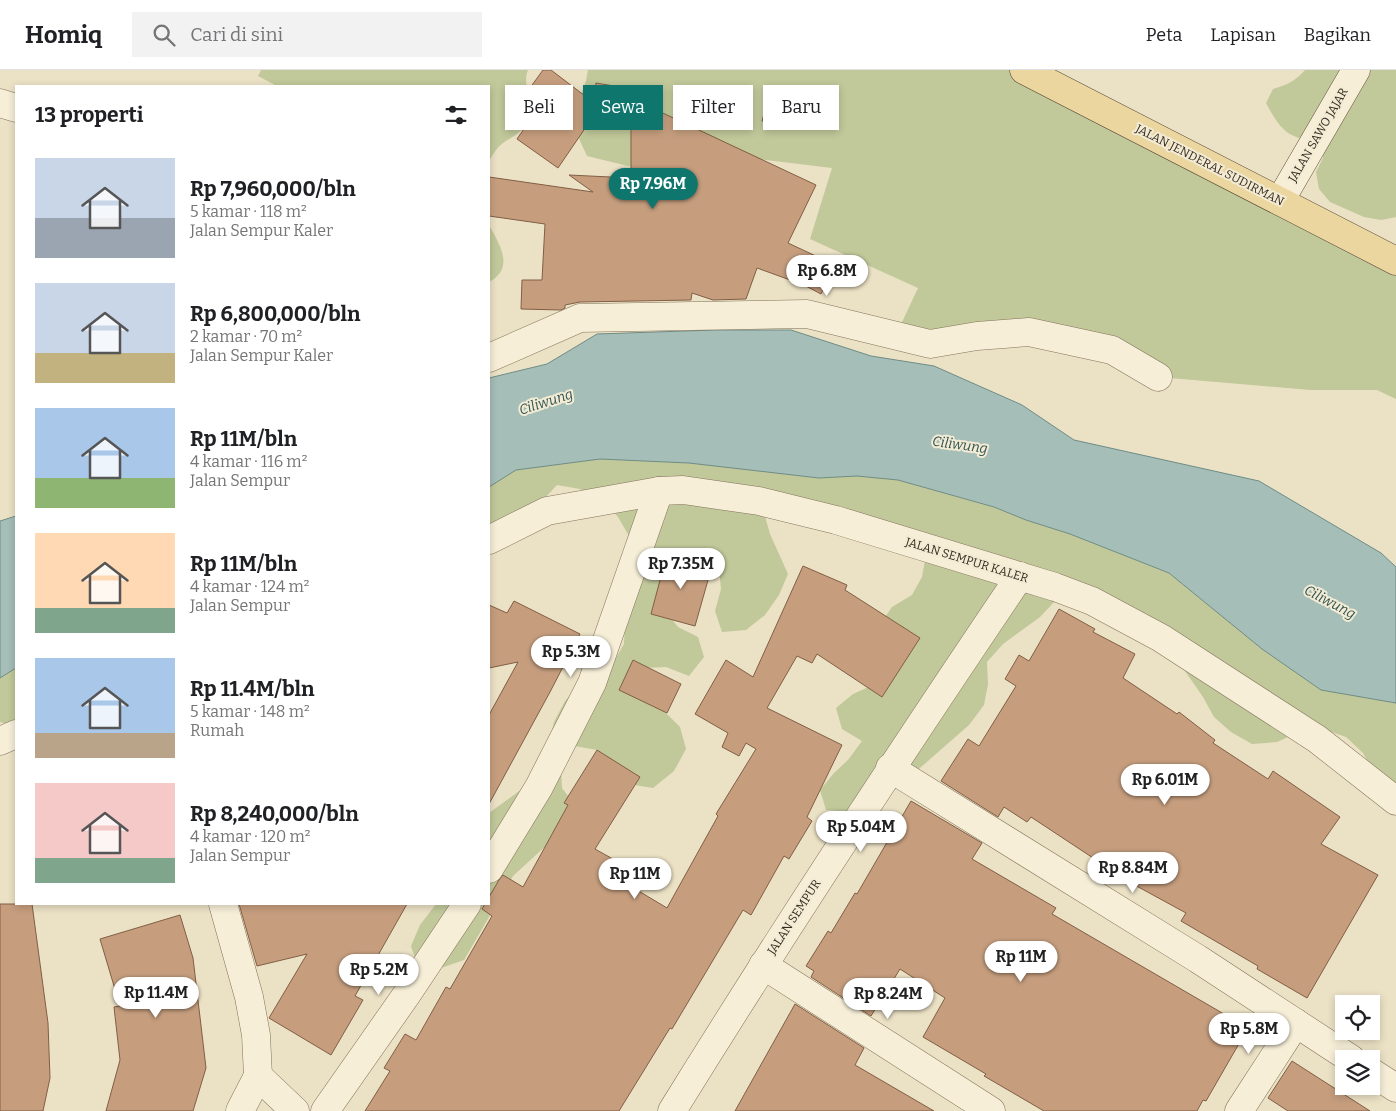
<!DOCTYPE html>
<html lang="id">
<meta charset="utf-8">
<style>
:root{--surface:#fff;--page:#f2f2f2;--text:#202124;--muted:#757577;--line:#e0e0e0;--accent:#0f766e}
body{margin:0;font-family:Bitter,serif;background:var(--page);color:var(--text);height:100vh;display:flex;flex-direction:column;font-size:19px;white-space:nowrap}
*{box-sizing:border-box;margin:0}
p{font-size:16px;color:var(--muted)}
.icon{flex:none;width:28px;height:28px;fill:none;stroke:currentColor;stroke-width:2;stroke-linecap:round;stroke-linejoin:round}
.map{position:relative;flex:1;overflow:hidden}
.details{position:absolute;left:15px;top:15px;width:475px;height:820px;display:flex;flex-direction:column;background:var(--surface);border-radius:0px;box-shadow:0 2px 8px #0003}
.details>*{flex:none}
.banner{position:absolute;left:505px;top:15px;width:475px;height:45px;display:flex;gap:10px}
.controls{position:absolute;left:1335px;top:925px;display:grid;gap:10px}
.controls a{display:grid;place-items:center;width:45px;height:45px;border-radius:0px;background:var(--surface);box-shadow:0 2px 8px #0003;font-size:25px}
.price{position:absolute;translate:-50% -42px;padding:0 11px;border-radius:18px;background:#fff;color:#222;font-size:16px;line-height:32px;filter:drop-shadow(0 1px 2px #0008)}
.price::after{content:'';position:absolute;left:50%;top:30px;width:15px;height:11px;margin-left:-8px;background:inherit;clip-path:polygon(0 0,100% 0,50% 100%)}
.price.current{background:var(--accent);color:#fff}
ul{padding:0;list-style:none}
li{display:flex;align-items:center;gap:15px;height:125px;padding:0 20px}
li span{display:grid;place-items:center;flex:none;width:140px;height:100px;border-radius:0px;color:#555}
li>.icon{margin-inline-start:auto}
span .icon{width:60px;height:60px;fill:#fffc;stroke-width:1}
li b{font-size:21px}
h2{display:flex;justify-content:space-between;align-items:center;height:60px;padding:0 20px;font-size:21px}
.pill{padding:0 18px;border-radius:0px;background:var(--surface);box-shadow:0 2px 8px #0003;font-size:18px;line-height:45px}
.pill.current{background:var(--accent);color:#fff}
header{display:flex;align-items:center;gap:30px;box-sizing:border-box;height:70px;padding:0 25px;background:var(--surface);border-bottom:1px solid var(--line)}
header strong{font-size:24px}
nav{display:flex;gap:28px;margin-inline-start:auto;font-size:18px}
.search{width:350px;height:45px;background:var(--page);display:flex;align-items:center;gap:12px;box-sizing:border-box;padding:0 18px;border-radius:0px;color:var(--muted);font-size:19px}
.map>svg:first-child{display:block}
.green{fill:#c1c89a}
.water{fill:#a6beb8;stroke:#6e8c85}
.building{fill:#c69e7e;stroke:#815e44}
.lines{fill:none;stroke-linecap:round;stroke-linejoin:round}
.street-casing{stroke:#84735c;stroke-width:29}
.secondary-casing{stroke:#665440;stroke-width:29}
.primary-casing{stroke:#524130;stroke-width:29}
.street{stroke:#f6eed7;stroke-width:28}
.secondary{stroke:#f6eed7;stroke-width:28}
.primary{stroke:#ebd69f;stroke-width:28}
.labels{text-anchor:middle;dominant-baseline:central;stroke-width:4;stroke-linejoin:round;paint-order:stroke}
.street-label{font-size:12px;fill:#352b1f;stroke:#f3ebd4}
.water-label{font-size:14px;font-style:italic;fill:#305453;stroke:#f3ebd4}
</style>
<header>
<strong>Homiq</strong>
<div class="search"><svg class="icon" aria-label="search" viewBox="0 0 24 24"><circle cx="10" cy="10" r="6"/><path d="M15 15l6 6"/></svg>Cari di sini</div>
<nav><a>Peta</a><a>Lapisan</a><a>Bagikan</a></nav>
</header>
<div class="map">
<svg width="1396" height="1041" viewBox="0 0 1396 1041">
<rect width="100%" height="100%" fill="#ebe1c5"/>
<g class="green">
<path d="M261 0H528C522 15 532 25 530 38 526 62 521 61 503 73 496 78 493 85 489 91V16H277L258 6Z"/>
<path d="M588 0H1024L1396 190V329L1377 320H1310L1158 307 1114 281 896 265 918 218 810 169 832 98 699 82 628 96 587 86 576 62 580 28 586 11Z"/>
<path d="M1305 0H1396V147L1381 150 1364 147 1330 132 1319 119 1316 102 1323 88 1321 72C1288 69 1281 61 1266 33L1273 19C1286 15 1296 11 1305 0Z"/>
<path d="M489 155C500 175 515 198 489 212Z"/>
<path d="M600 389 689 393 819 408 857 406 898 410 993 437 1026 450 1070 464 1169 503 1262 579 1321 620 1396 633V736L1374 704 1363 683 1346 667 1323 659 1299 662 1277 672 1252 674 1231 662 1214 647 1203 627 1176 588 1140 556 1056 530 1040 547 1003 574 987 592 988 614 984 635 969 655 896 719 875 733 850 742 826 740 820 720 834 703 848 690 862 671 842 659 836 638 853 624 873 615 881 553 892 537 912 525 922 507 926 485 764 443 770 464 788 504 779 525 765 545 746 560 722 562 715 541 721 519 719 498 699 485 680 499 665 541 678 557 698 567 704 587 689 606 666 597 642 598 665 642 680 657 686 679 674 701 653 718 629 714 597 680 574 676 561 697 562 718 575 735 549 773 513 806 464 890 441 898 418 897 411 876 420 855 436 834H489V743L533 711 549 673 554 652 565 631 579 616 613 593 624 574 629 466 618 447 603 430 580 419 557 415 541 432 489 456V417L516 400Z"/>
<path d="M16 598V657L0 652V608Z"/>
</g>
<g class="water">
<path d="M714 260H791L871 286 934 296 1022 335 1074 370 1259 411 1381 483 1396 497V633L1321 620 1262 579 1169 503 1070 464 1026 450 994 437 898 410 857 406 819 408 689 393 600 389 516 400 489 417V308L547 294 597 264Z"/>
<path d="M16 446V598L0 608V451Z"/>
</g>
<g class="building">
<path d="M543 0H551L593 32 596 13 638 20 635 30 816 115 788 173 835 195 821 224 804 215 757 198 746 229 713 230 692 223 691 230 580 232 565 235V238L561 240 521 239 522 210H542L545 154 489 146V107L593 122 569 105 631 108V58L590 51 558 98 517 69 542 33 527 22Z"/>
<path d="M771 19 804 23 800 56 762 51Z"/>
<path d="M667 484 712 496 695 556 651 544Z"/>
<path d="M803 496 847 515 845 520 920 568 882 627 817 584 812 593 797 586 767 638 842 675 807 747 812 751 789 789 784 786 751 845 743 840 672 959 670 958 619 1041H365L390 1001 384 998 405 964 416 970 446 917 450 919 492 846 482 839 485 834H489V827L499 810 503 805 523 817 568 735 564 733 597 680 640 707 595 779 629 798 622 811 667 838 718 746 716 744 756 679 746 673 739 686 722 677 728 663 695 644 726 590 753 607Z"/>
<path d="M514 531 580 564 550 622 489 734V645L518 592 489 598V535L507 543Z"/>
<path d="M1059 539 1095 559 1093 562 1135 584 1123 608 1177 644 1179 642 1215 670 1213 673 1268 709 1273 701 1340 747 1321 774 1378 805 1307 928 1257 899 1258 896 1181 851 1186 843 1131 813 1031 747 1027 752 1004 737 998 747 941 711 968 669 979 676 1016 616 1005 609 1019 585 1029 591Z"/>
<path d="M633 590 681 614 667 643 619 620Z"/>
<path d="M911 731 982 773 972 789 1056 838 1052 844 1248 958 1206 1031 1203 1030 1197 1041H1044L984 1006 986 1004 923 967 945 928 900 899 871 946 811 907 814 901 806 896 828 861 831 863 855 823 857 824Z"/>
<path d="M0 834H32L48 953 50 1008 43 1041H0Z"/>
<path d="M239 834H407L355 926 363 930 331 985 269 948 307 884 257 896Z"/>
<path d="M180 845 193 888 206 998 193 1041H106L120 990 114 937 120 936 100 869Z"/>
<path d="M795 934 864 978 855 995 934 1041H735Z"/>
<path d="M1292 991 1370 1041H1288L1268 1028Z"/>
</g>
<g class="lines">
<g class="street-casing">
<g id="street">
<path d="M0 33 16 38"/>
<path d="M489 288 580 248 807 244 930 274 977 266 1029 262 1112 280 1158 307"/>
<path d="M489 470 547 441 659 421 683 420 759 431 836 450 1055 517 1092 531 1161 568 1317 669 1396 731"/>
<path d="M0 671 16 664"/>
<path d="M890 698 1198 889 1351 989"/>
<path d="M489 799 539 717 592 613 659 421"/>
<path d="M223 834 249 927 256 965 258 1006"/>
<path d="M763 895 991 1041"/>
<path d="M1371 1002 1396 1018"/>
<path d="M240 1041 258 1006 295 1041"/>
<path d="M325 1041 407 924 467 834"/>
<path d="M672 1041C784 860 901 682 1020 506"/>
<path d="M1239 1041 1296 953"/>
</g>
</g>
<g class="secondary-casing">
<path id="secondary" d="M1280 131 1356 0"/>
</g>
<g class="primary-casing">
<path id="primary" d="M1024 0 1396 191"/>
</g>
<use href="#street" class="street"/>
<use href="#secondary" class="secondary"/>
<use href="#primary" class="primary"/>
</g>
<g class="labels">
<g class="street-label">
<text transform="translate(1318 65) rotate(-60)">JALAN SAWO JAJAR</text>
<text transform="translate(1210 95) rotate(27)">JALAN JENDERAL SUDIRMAN</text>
<text transform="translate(967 490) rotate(17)">JALAN SEMPUR KALER</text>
<text transform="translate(794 847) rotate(-57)">JALAN SEMPUR</text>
</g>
<g class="water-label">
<text transform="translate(546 332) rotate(-18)">Ciliwung</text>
<text transform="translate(960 375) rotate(8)">Ciliwung</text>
<text transform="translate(1330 532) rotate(28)">Ciliwung</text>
</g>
</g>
</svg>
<div class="controls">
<a><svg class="icon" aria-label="locate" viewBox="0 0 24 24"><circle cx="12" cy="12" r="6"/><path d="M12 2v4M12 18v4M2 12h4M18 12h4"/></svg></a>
<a><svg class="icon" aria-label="layers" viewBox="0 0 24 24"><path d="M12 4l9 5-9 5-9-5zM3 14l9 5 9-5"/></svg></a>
</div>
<b class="price current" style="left:653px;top:140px">Rp 7.96M</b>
<b class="price" style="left:827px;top:227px">Rp 6.8M</b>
<b class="price" style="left:681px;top:520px">Rp 7.35M</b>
<b class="price" style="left:571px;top:608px">Rp 5.3M</b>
<b class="price" style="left:1165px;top:736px">Rp 6.01M</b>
<b class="price" style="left:861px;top:783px">Rp 5.04M</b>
<b class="price" style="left:1133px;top:824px">Rp 8.84M</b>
<b class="price" style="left:635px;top:830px">Rp 11M</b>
<b class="price" style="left:1021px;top:913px">Rp 11M</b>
<b class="price" style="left:379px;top:926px">Rp 5.2M</b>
<b class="price" style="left:156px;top:949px">Rp 11.4M</b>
<b class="price" style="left:888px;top:950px">Rp 8.24M</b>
<b class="price" style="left:1249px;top:985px">Rp 5.8M</b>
<div class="banner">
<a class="pill">Beli</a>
<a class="pill current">Sewa</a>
<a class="pill">Filter</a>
<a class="pill">Baru</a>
</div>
<section class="details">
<h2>13 properti<svg class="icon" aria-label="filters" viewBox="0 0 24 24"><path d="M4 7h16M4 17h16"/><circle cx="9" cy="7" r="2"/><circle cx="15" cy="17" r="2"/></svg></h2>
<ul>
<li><span style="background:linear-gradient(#c9d6e8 60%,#9aa5b1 0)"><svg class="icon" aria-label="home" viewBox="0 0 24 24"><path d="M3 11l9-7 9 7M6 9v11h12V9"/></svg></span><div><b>Rp 7,960,000/bln</b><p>5 kamar · 118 m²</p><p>Jalan Sempur Kaler</p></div></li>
<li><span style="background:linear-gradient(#c9d6e8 70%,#c2b280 0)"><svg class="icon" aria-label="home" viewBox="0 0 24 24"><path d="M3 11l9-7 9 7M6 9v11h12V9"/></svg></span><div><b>Rp 6,800,000/bln</b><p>2 kamar · 70 m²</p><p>Jalan Sempur Kaler</p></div></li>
<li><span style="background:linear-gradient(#a9c7e8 70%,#8fb573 0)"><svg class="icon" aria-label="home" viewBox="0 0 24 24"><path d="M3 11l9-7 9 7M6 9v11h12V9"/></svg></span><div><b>Rp 11M/bln</b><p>4 kamar · 116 m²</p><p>Jalan Sempur</p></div></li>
<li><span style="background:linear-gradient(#ffd9b3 75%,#7fa58c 0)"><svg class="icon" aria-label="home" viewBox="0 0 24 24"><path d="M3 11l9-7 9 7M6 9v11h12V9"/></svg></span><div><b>Rp 11M/bln</b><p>4 kamar · 124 m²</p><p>Jalan Sempur</p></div></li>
<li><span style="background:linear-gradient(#a9c7e8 75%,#b9a48a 0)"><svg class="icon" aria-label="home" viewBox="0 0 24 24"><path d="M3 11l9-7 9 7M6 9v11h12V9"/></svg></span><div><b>Rp 11.4M/bln</b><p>5 kamar · 148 m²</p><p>Rumah</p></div></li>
<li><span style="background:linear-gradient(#f6c9c9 75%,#7fa58c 0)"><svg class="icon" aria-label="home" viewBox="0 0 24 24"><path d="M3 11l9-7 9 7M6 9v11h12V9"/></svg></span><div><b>Rp 8,240,000/bln</b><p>4 kamar · 120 m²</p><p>Jalan Sempur</p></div></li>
</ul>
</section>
</div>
